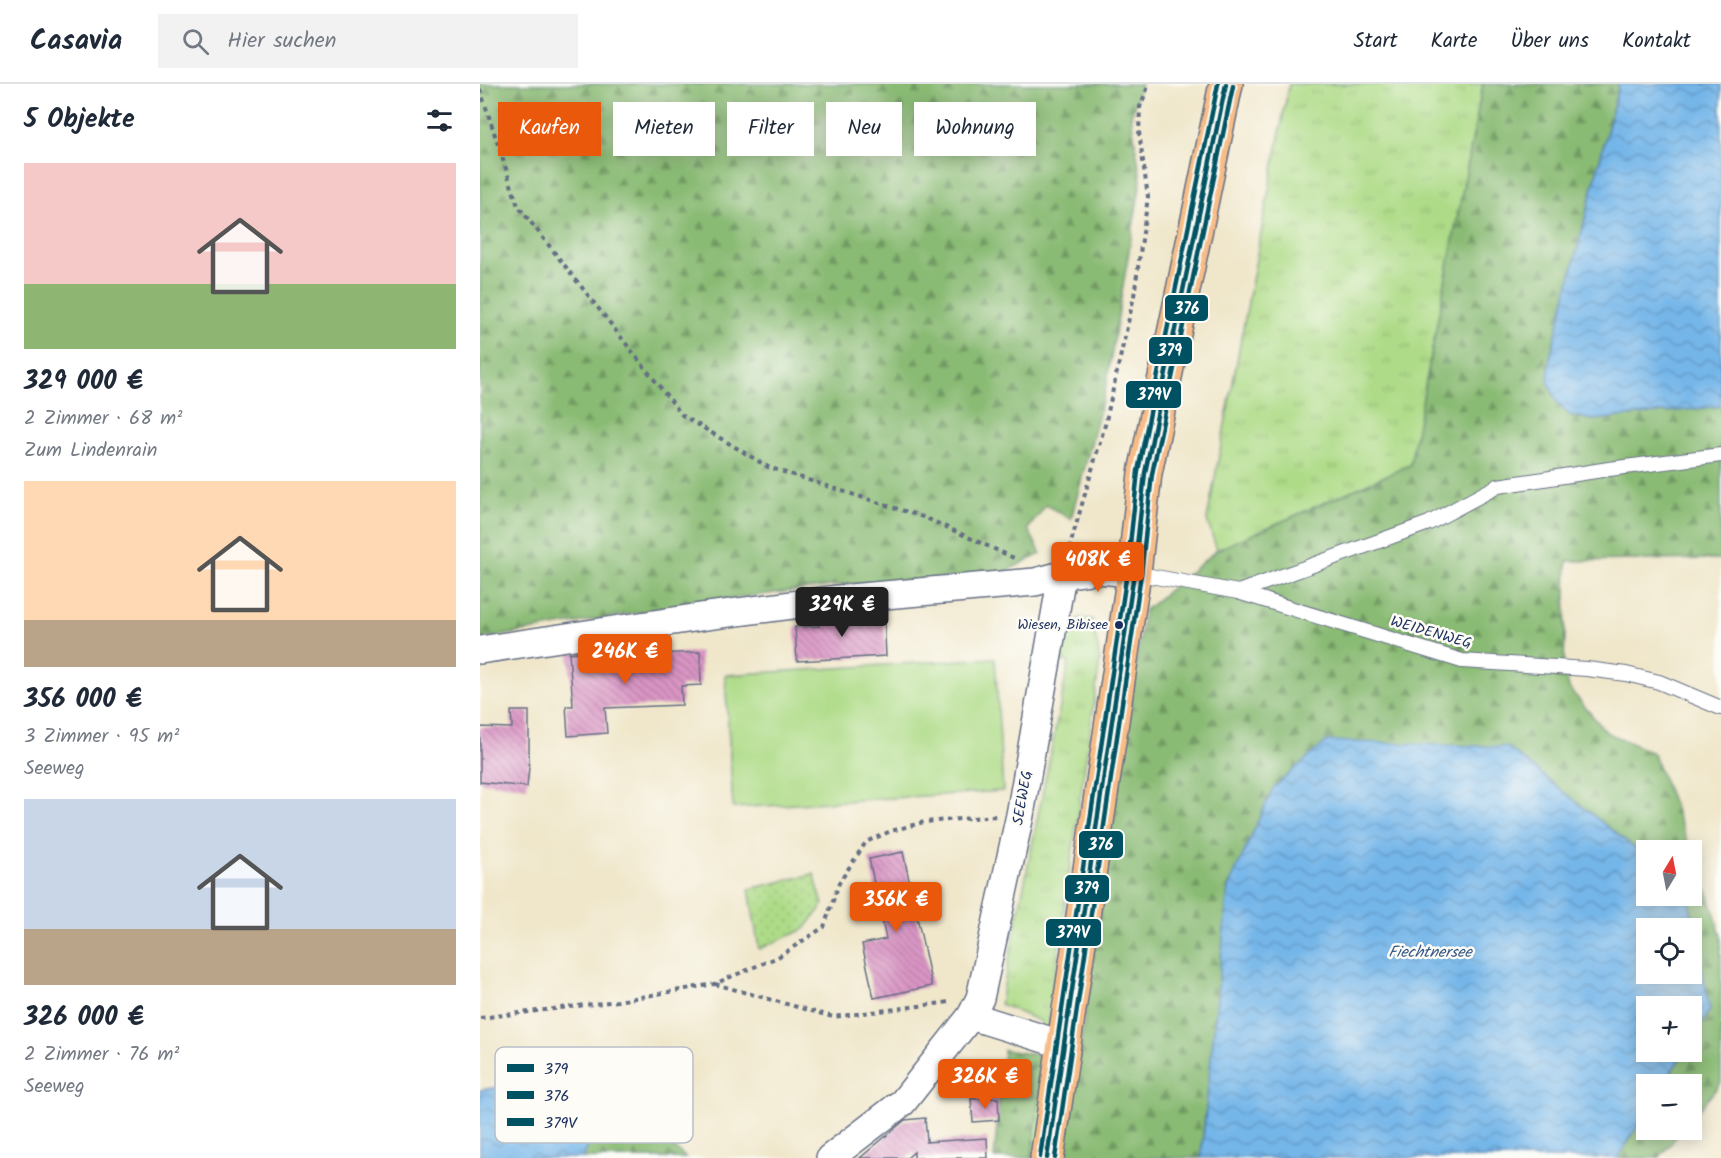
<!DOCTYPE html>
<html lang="de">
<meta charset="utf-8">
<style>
:root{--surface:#fff;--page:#f2f2f3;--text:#1f2937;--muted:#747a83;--line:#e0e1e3;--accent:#ea580c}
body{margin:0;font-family:Kalam,sans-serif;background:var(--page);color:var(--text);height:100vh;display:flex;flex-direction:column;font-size:22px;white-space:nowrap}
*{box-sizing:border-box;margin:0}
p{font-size:20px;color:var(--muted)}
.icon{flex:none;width:33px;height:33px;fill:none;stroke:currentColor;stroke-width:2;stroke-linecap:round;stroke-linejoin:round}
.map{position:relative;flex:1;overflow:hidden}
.panel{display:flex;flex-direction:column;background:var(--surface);width:480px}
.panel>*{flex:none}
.top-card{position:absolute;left:18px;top:18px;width:570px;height:54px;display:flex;gap:12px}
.needle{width:39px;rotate:10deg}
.fabs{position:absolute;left:1156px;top:756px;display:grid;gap:12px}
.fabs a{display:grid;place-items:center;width:66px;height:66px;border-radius:0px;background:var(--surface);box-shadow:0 3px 15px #0003;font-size:30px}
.price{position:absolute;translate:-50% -51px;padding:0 14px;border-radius:6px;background:var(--accent);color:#fff;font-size:20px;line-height:39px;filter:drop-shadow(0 2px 3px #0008)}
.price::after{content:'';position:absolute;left:50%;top:36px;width:18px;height:14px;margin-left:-9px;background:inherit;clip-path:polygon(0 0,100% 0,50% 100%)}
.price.active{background:#222;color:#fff}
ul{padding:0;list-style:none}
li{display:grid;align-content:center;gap:12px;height:318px;padding:0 24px}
li span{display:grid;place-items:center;height:186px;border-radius:0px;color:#555}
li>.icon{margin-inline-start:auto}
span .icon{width:108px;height:108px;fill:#fffc;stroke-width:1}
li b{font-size:26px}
h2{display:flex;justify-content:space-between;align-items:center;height:72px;padding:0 24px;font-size:26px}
.tag{padding:0 21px;border-radius:0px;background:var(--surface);box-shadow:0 3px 15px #0003;font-size:21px;line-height:54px}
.tag.active{background:var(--accent);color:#fff}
header{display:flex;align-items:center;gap:36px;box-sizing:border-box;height:84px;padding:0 30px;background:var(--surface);border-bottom:2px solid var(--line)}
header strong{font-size:28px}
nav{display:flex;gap:33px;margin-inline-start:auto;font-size:21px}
.search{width:420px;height:54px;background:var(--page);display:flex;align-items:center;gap:15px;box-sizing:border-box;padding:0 21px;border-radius:0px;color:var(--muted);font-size:22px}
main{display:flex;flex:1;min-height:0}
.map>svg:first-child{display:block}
.grass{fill:url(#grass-tufts);stroke:#648572;stroke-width:1.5}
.forest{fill:url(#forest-firs);stroke:#527569;stroke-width:1.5}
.park{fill:url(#park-dots);stroke:#648572;stroke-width:1.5}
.garden{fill:#aedb87;stroke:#648572;stroke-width:1.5}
.water{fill:url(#water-waves);stroke:#4872a4;stroke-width:1.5;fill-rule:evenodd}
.building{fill:url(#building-back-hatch)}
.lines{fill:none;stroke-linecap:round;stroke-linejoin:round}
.lane-casing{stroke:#666f84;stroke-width:16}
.street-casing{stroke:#666f84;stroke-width:30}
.primary-casing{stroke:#666f84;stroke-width:36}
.path{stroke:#666f84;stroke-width:4;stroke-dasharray:4.5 4.5;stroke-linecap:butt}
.lane{stroke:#fff;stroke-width:14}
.street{stroke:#fff;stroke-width:27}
.primary{stroke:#f7bd88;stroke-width:33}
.bus-1-casing{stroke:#fdfcf7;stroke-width:9}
.bus-2-casing{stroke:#fdfcf7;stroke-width:9}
.bus-3-casing{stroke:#fdfcf7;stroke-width:9}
.bus-1{stroke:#005262;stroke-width:4.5}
.bus-2{stroke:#005262;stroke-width:4.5}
.bus-3{stroke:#005262;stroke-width:4.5}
.bus-dot{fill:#1b2f5e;stroke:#fdfcf7;stroke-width:2}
.labels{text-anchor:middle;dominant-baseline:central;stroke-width:5;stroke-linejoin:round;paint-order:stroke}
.bus-label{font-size:14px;fill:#1b2f5e;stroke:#fdfcf7;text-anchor:end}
.street-label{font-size:15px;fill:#1b2f5e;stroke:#fdfcf7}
.water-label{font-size:16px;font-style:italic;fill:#365888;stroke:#fdfcf7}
.key{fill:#fdfcf7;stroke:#b9bec9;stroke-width:1.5}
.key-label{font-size:16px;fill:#1b2f5e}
.line-badge{stroke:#fdfcf7;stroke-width:2}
.badge-label{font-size:16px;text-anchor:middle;font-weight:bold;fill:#fff}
</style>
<header>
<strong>Casavia</strong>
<div class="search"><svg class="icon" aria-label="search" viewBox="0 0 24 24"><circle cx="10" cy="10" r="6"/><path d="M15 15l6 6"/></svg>Hier suchen</div>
<nav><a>Start</a><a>Karte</a><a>Über uns</a><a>Kontakt</a></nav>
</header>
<main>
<section class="panel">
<h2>5 Objekte<svg class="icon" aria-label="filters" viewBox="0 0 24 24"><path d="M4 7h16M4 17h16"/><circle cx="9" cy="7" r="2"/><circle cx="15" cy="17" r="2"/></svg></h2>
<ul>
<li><span style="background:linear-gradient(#f6c9c9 65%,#8fb573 0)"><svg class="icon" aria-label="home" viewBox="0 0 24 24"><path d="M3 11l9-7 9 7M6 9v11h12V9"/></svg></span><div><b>329 000 €</b><p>2 Zimmer · 68 m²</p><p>Zum Lindenrain</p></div></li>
<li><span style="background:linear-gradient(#ffd9b3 75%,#b9a48a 0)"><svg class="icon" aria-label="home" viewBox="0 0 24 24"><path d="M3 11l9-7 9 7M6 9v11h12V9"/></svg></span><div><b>356 000 €</b><p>3 Zimmer · 95 m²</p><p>Seeweg</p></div></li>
<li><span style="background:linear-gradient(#c9d6e8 70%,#b9a48a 0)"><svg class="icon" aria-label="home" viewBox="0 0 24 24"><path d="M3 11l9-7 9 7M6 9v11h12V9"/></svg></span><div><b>326 000 €</b><p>2 Zimmer · 76 m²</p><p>Seeweg</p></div></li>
</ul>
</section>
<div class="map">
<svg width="1241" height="1074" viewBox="0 0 1241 1074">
<defs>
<pattern id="grass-tufts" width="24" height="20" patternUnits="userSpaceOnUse" patternTransform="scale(1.5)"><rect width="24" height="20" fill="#aedb87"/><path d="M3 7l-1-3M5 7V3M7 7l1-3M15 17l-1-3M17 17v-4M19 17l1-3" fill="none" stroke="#95bc77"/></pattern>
<pattern id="forest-firs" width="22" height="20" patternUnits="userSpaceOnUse" patternTransform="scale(1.5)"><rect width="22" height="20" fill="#8abb74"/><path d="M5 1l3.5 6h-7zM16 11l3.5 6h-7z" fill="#709862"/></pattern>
<pattern id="park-dots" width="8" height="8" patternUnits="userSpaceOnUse" patternTransform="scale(1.5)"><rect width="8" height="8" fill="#aedb87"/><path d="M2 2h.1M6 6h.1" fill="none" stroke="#95bc77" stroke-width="1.8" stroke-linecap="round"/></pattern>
<pattern id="water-waves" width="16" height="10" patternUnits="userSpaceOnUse" patternTransform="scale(1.5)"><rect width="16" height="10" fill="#75b6e9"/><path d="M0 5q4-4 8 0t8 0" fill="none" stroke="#5f94c0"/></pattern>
<pattern id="building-back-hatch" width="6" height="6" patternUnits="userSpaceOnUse" patternTransform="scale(1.5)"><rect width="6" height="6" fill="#da95c4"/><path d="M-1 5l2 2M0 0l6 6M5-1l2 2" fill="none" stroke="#b07aa2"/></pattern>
</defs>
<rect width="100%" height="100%" fill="#fdfcf7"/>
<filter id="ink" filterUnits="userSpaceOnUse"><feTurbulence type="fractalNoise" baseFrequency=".0167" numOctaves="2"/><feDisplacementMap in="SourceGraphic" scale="12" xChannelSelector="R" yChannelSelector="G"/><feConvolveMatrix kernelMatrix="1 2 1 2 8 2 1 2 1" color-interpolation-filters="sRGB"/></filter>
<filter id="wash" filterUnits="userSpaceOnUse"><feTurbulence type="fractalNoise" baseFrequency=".008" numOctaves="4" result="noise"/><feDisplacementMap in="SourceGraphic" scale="24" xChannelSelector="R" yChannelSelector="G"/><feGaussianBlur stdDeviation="1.35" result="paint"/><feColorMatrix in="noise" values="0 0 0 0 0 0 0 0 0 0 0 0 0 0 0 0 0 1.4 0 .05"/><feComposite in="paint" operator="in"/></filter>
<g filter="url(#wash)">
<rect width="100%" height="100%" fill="#f0e7cb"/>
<g class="grass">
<path d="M809 0H1003L930 381 737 466 727 436Z"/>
<path d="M600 534 612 535 620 577 569 930 579 1074H552L564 972 562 938 520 920 589 578 579 576C581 558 583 542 600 534Z"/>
</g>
<g class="forest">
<path d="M0 0H661L651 32 661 96 626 303 591 435 566 421 548 445 561 470 520 490 361 501 215 519 0 555Z"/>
<path d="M1003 0H1139L1070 274 1068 297 1077 318 1090 331 1112 336 1241 322V475L1087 477 1084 583 1089 604 1126 648 1173 669 1211 766H1167V774L1027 663 725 1029 721 1074H584L664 527 737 466 930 381Z"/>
<path d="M1212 769 1230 815 1241 851V999L1212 1034V1000H1184L1204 968H1212V954L1230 926 1208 812H1212Z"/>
<path d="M524 966 564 972 552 1074H514Z"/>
<path d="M1167 1027V1046H1202L1179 1074H1138Z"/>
<path d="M184 1055 206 1074H103L109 1056Z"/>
</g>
<path class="park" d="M334 790 343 821 325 845 279 865 269 805Z"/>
<path class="garden" d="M515 574 523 707 253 724 245 591Z"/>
<g class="water">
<path d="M1139 0H1241V322L1112 336 1090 331 1077 318 1068 297 1070 274Z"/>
<path d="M847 657 1027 663 1167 774V812H1208L1230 926 1212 954V922H1167V968H1204L1183 1000H1167V1027L1138 1074H721L748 804 793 704ZM1212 844V890H1167V844Z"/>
<path d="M39 1000C67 1003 87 1007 103 1033 106 1039 110 1049 109 1056 109 1062 105 1069 103 1074H0V1006Z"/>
</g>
<g id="blocks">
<g class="building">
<path d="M404 530 406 572 317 577 315 543 339 542 338 533Z"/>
<path d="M132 564 133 572 220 568 221 601 201 602 202 621 125 624 127 649 88 652 86 622H93L89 569Z"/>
<path d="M31 627H49V683L47 703 0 698V643L32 644Z"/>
<path d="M423 768 452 902 394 914 382 860 406 855 389 775Z"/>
<path d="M518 1014 519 1036 493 1038 491 1015Z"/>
<path d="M445 1034 447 1057 445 1058 507 1054 508 1074H434V1068L427 1074H380L425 1036Z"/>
</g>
</g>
</g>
<g filter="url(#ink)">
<use href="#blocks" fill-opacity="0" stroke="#666f84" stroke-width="1.5"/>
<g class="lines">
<g class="lane-casing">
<g id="lane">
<path d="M654 489 758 508 982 577 1107 585 1146 590 1179 598 1241 624"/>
<path d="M758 508 949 439 1018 402 1129 385 1241 371"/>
</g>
</g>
<g class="street-casing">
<g id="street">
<path d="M0 566 227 532 358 515 555 498 582 491 618 486 654 489"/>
<path d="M491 932 584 961"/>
<path d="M350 1074 423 1018 491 932 500 914 540 731 582 491"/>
</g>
</g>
<g class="primary-casing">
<path id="primary" d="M567 1074 654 489 665 389 746 0"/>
</g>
<g class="path">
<path d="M0 5 38 122 202 331 288 383 446 434 534 474"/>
<path d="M589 465 625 341 654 212 668 113 659 48 660 23 669 0"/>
<path d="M235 900 353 933 470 918"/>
<path d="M0 934 138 917 234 900 298 873 344 843 359 799 386 758 411 747 444 738 516 732"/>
</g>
<use href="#lane" class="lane"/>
<use href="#street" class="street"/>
<use href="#primary" class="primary"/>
<g class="bus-1-casing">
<path id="bus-1" d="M567 1074 654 489 665 389 746 0"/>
</g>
<g class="bus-2-casing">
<path id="bus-2" d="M575 1074 661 490 672 390 753 2"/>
</g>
<g class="bus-3-casing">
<path id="bus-3" d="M560 1073 647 488 658 387 738 0"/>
</g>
<use href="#bus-1" class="bus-1"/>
<use href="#bus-2" class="bus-2"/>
<use href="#bus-3" class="bus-3"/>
</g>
</g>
<circle class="bus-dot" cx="639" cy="541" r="5"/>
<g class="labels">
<g class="bus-label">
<text x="628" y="541">Wiesen, Bibisee</text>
</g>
<g class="street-label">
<text transform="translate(951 549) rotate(16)">WEIDENWEG</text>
<text transform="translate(543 714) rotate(-80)">SEEWEG</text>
</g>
<g class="water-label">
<text x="950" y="868">Fiechtnersee</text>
</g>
</g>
<rect x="15" y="963" width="198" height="96" rx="9" class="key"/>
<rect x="27" y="980" width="27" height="8" fill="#005262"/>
<rect x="27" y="1007" width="27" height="8" fill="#005262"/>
<rect x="27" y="1034" width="27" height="8" fill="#005262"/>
<g class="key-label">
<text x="64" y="990">379</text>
<text x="64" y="1017">376</text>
<text x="64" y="1044">379V</text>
</g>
<g class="line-badge">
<rect x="684" y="210" width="45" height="28" rx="6" fill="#005262"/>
<rect x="668" y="252" width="45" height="29" rx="6" fill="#005262"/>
<rect x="645" y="296" width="57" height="29" rx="6" fill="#005262"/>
<rect x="598" y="746" width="46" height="29" rx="6" fill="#005262"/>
<rect x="584" y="790" width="46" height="29" rx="6" fill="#005262"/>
<rect x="565" y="834" width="57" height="29" rx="6" fill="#005262"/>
</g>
<g class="badge-label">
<text x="707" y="230">376</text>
<text x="690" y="272">379</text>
<text x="674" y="316">379V</text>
<text x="621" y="766">376</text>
<text x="607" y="810">379</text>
<text x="593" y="854">379V</text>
</g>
</svg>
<div class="fabs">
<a><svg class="needle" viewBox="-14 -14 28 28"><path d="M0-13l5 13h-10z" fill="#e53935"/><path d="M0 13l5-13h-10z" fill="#747a83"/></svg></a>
<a><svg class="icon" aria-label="locate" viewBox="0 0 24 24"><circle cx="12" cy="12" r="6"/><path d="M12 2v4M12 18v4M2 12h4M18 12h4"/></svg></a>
<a>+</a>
<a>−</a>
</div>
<b class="price" style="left:618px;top:509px">408K €</b>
<b class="price active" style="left:362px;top:554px">329K €</b>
<b class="price" style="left:145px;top:601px">246K €</b>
<b class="price" style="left:416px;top:849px">356K €</b>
<b class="price" style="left:505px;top:1026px">326K €</b>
<div class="top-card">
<a class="tag active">Kaufen</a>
<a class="tag">Mieten</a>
<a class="tag">Filter</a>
<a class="tag">Neu</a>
<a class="tag">Wohnung</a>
</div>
</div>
</main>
